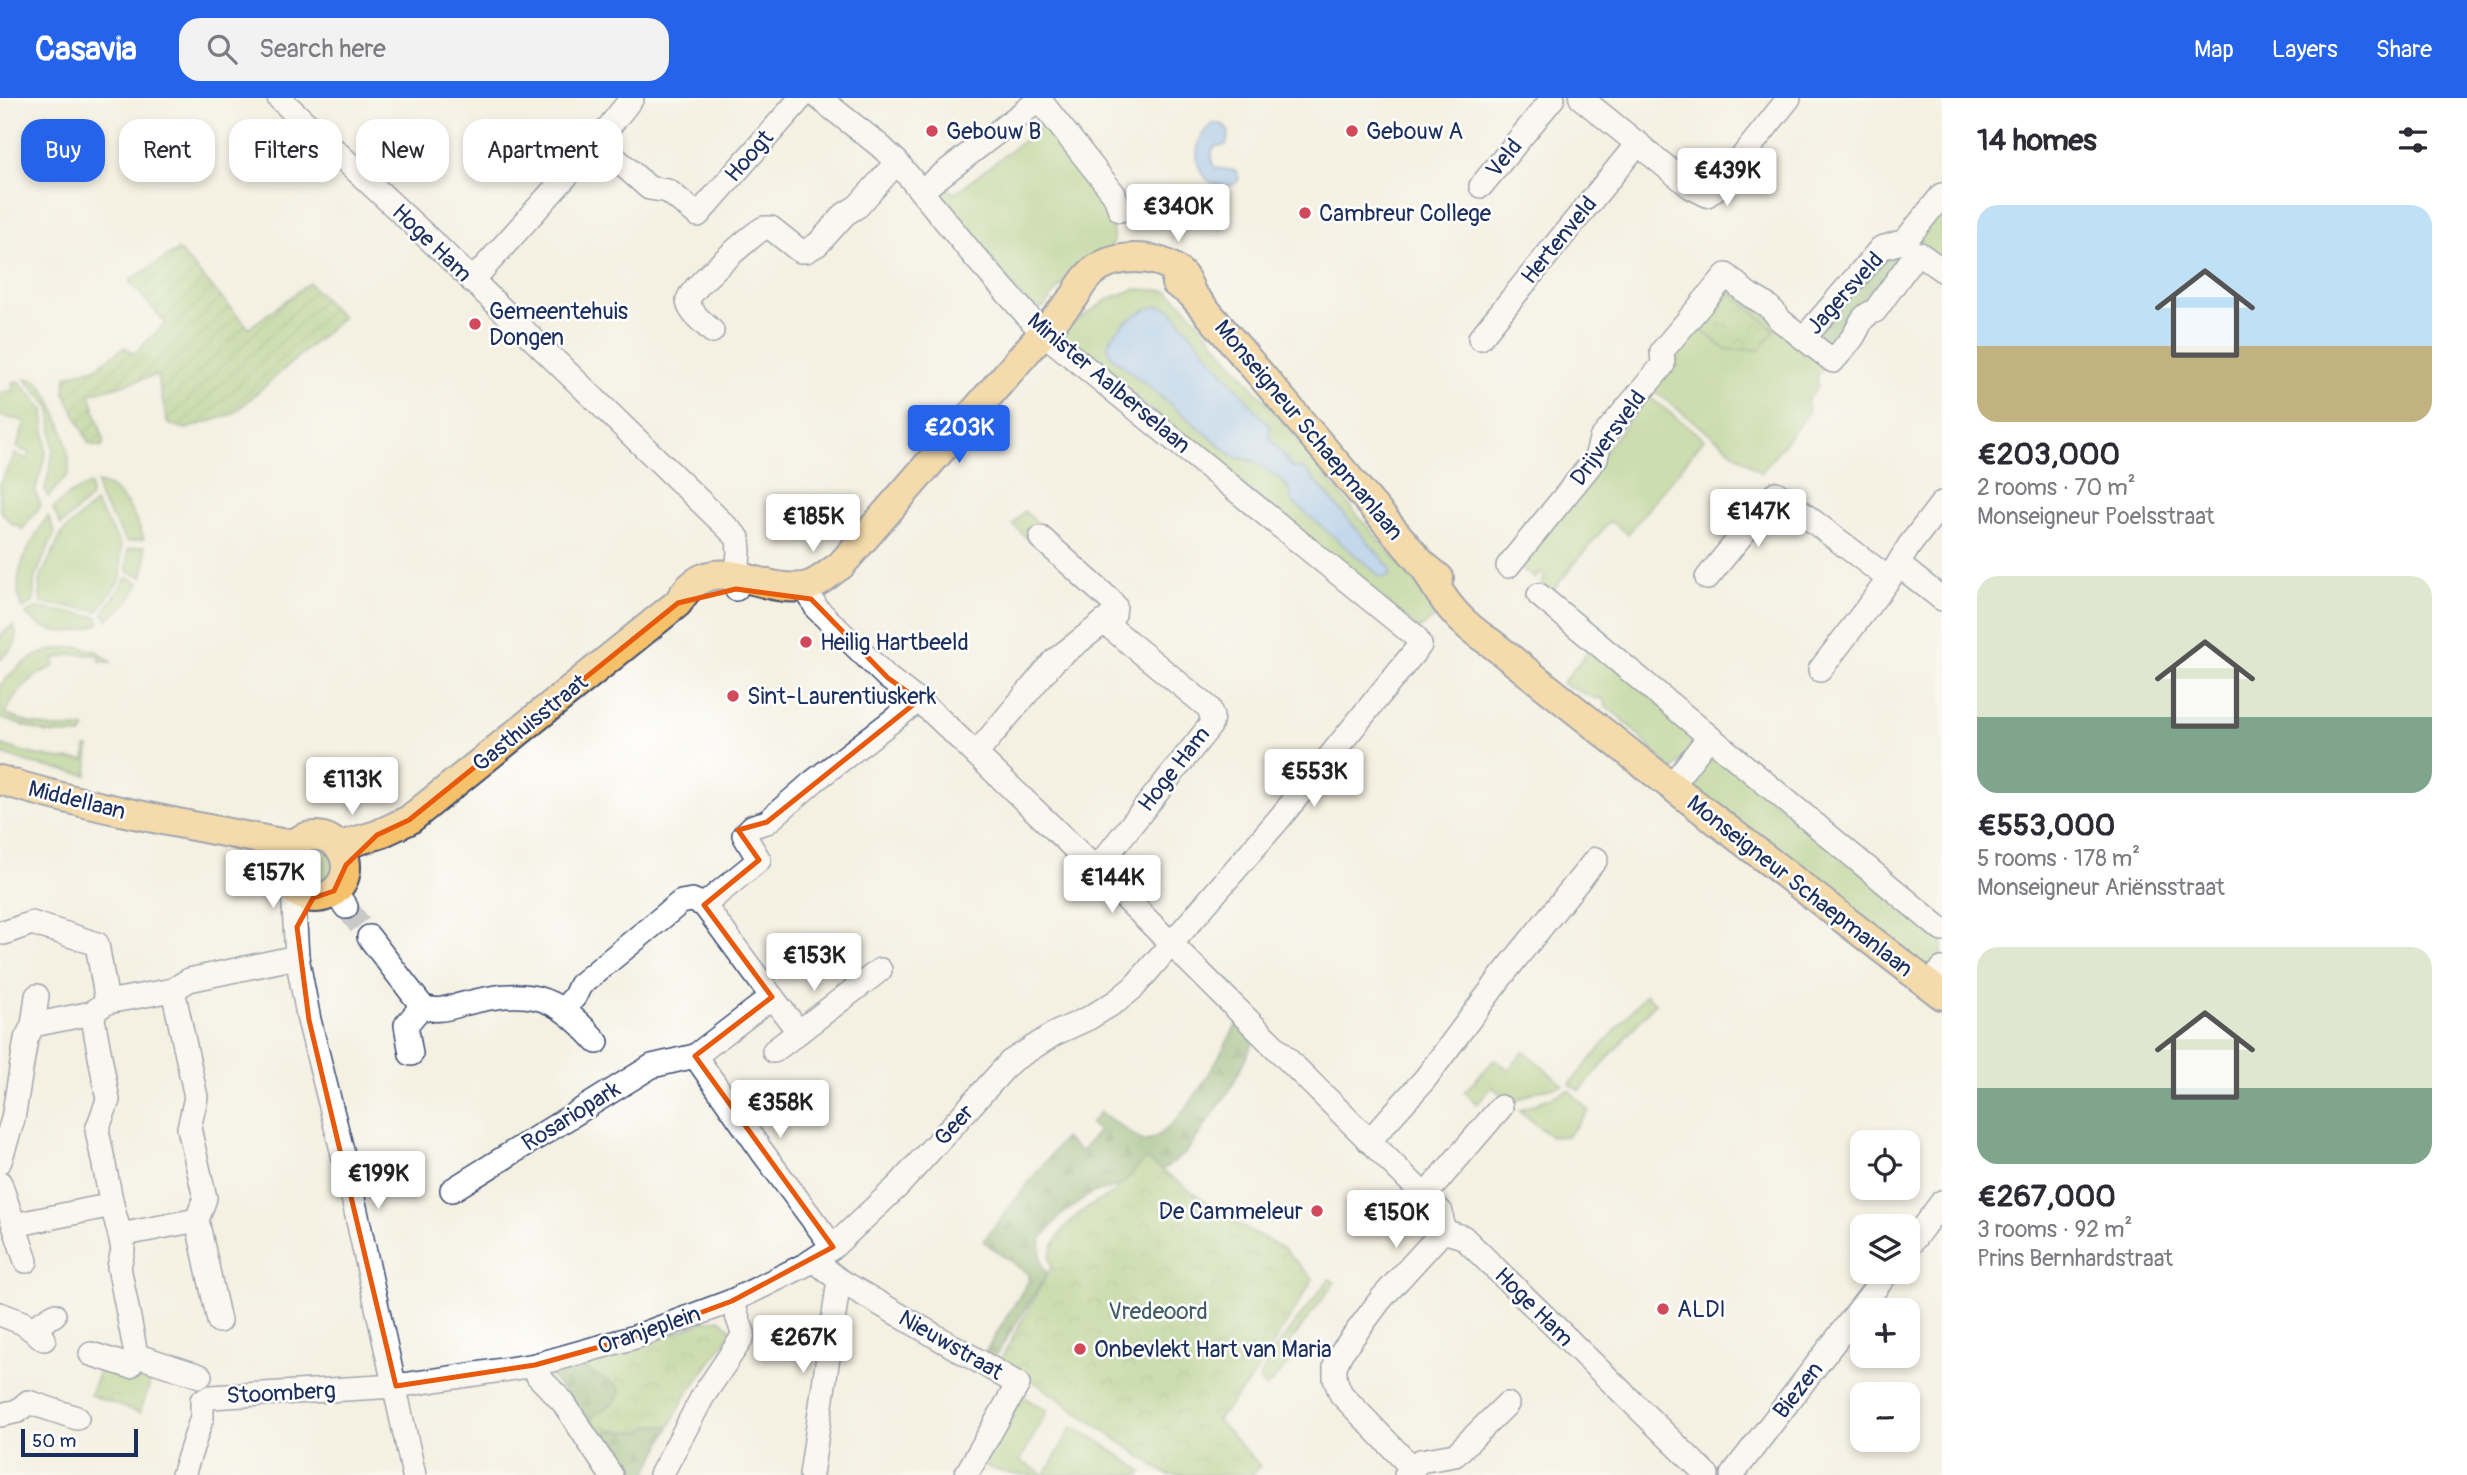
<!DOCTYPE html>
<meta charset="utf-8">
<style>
:root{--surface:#fff;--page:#f2f2f3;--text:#2b2b33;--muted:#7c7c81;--accent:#2563eb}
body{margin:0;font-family:Pangolin,sans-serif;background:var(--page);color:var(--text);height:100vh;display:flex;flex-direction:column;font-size:26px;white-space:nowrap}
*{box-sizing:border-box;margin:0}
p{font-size:23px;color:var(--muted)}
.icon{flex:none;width:38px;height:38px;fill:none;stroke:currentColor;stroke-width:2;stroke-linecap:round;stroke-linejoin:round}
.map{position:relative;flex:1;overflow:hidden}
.sheet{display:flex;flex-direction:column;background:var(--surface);width:525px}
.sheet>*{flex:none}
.hud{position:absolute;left:21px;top:21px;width:665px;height:63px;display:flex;gap:14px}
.buttons{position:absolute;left:1850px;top:1032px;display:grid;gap:14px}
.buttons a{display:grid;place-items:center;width:70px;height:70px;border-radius:14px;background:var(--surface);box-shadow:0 4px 10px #0003;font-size:35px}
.scale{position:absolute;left:21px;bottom:18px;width:117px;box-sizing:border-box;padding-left:7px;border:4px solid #1b2f5e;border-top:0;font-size:19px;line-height:24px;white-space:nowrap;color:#1b2f5e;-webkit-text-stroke:5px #fff;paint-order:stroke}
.price{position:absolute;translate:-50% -60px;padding:0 16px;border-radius:7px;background:#fff;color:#222;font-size:23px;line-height:46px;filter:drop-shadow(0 2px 4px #0008)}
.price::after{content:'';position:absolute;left:50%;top:42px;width:21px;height:16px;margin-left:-10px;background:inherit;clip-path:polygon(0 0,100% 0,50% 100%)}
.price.active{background:var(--accent);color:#fff}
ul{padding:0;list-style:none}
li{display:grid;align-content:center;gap:14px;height:371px;padding:0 35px}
li span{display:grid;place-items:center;height:217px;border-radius:21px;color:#555}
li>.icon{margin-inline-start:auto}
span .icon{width:126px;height:126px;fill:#fffc;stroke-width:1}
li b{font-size:30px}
h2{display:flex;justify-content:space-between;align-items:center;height:84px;padding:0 35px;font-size:30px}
.chip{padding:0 24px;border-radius:21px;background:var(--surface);box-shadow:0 4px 10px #0003;font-size:24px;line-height:63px}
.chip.active{background:var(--accent);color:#fff}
header{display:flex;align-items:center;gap:42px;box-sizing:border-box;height:98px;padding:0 35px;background:var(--accent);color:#fff}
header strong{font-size:33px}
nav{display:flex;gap:38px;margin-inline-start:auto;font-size:24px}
.search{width:490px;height:63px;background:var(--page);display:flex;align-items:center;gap:18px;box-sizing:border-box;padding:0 24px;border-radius:21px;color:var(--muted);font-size:26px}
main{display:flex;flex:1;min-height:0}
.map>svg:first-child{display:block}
.grass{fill:#9bc571;stroke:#5b7a68;stroke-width:2;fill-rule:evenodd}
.forest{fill:url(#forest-firs);stroke:#4c6c60;stroke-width:2}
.park{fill:url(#park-crowns);stroke:#5b7a68;stroke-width:2}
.garden{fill:url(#garden-furrows);stroke:#5b7a68;stroke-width:2}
.water{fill:#89bbf6;stroke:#5275aa;stroke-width:2}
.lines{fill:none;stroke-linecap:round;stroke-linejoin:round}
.minor-tunnel{stroke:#c9cac8;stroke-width:23;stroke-dasharray:23 11;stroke-linecap:butt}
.minor-casing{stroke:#3c4c72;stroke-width:26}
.major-casing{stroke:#3c4c72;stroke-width:32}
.minor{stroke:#fff;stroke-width:23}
.major{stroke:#f5c16b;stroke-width:28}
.marked{fill:none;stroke:#e8590c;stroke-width:5;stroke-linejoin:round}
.poi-dot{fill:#d1495b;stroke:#fff;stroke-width:2.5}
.labels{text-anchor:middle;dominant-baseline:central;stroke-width:5;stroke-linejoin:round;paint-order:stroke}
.poi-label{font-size:23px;fill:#1b2f5e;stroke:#fff;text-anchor:start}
.street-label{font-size:23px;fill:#1b2f5e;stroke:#fff}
.park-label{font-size:23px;fill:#415c64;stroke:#fff}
</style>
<header>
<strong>Casavia</strong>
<div class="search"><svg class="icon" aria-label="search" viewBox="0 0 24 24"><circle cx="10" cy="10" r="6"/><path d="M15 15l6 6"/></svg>Search here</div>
<nav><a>Map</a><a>Layers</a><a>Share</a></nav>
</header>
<main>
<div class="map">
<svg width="1942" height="1377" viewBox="0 0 1942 1377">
<defs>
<pattern id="forest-firs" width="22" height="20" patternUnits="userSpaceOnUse" patternTransform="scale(1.75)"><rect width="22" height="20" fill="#7caa63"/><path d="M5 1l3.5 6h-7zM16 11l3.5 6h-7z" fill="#658b55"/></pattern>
<pattern id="park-crowns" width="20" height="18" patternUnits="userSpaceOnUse" patternTransform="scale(1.75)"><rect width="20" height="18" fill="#9bc571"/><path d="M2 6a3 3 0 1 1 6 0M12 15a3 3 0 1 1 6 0" fill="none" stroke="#7ea060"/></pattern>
<pattern id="garden-furrows" width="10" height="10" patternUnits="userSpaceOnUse" patternTransform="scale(1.75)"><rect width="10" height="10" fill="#9bc571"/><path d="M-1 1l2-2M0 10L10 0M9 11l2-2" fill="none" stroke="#7ea060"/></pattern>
</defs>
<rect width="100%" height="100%" fill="#fff"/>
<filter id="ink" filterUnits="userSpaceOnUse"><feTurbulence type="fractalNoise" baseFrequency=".0143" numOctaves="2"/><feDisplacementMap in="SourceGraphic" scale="14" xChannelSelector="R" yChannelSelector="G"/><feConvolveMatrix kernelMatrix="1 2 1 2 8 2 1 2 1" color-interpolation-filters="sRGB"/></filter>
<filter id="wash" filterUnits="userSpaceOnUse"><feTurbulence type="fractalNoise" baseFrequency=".00686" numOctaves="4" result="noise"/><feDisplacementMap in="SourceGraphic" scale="28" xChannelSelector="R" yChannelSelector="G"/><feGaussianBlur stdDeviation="1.57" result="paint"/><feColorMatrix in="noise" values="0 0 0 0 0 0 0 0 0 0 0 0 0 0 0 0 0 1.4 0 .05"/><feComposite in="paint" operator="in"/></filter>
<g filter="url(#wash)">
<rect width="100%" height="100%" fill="#f4f1e2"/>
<g class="grass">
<path d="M1035 23H1040L1110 114 1114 144 1107 153 1075 171 1043 210 1030 209 944 104 941 97 947 88 954 96 1036 33 1031 26Z"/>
<path d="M1942 104V165L1911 141Z"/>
<path d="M1732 189 1827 265 1817 278 1818 288 1807 303 1808 315 1761 375 1653 292 1677 263 1675 252 1725 191Z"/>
<path d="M1135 191 1167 193 1183 206 1319 367C1355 420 1402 464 1441 515L1419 531 1065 241 1063 232 1109 201ZM1145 211H1169L1271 330 1269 338 1293 369 1303 372 1311 378 1390 470 1293 404C1286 377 1261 363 1234 359L1110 257 1108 247 1110 242Z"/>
<path d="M25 281H34C53 292 74 356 68 377L48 399 45 392 53 354 51 310Z"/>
<path d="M19 283 44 312 46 355 35 394 41 407 22 432 16 426 14 428 0 412V385L15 356 28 361 30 355 17 350 25 323 0 318V295L14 292 12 285Z"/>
<path d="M1648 298 1704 341 1628 436 1610 423 1551 494 1541 486 1545 479 1540 475 1535 481 1517 466Z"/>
<path d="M97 385C122 388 136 419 144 441L127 444 99 399Z"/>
<path d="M90 386 91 399 61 427 53 411 68 397Z"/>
<path d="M95 405 121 447V480L98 513 41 505 39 483 62 435Z"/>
<path d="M1024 413 1045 431 1031 444 1013 427Z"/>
<path d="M48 418 55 434 34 482V503L23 511C8 479 30 445 48 418Z"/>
<path d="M145 448 146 463 142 479 127 473 128 451Z"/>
<path d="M127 479 139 485 127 505 107 522 103 515Z"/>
<path d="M36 510 98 519 100 525C74 537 48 539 26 516Z"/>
<path d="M13 527C22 544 12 551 0 562V538Z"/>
<path d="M79 549 97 553 111 564H100L99 557 74 556 53 561 55 568C31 577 16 593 5 616L29 625 52 630H85L81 637 47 635 0 620V588C21 562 45 549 79 549Z"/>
<path d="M1592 549 1698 639 1673 673 1631 630V629L1605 607 1606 605 1599 599 1596 601 1562 585Z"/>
<path d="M0 646C28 657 56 662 85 662L86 649H89L87 677 28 665 0 655Z"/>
<path d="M1710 651 1942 839V857L1928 873 1682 683Z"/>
<circle cx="315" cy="768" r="18"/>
<path d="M1646 896 1655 905 1580 993 1570 986Z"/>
<path d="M1524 953 1563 987 1536 993 1512 1005 1492 989 1477 1006 1464 994 1495 961 1509 972Z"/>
<path d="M1569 992 1589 1013 1567 1038 1551 1039 1519 1012Z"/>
<path d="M1022 1298 1047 1313 1020 1363 1045 1377 1072 1329 1094 1340 1142 1373 1141 1377H1022C1006 1376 995 1372 981 1366Z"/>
</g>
<g class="forest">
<path d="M1883 154H1909L1834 251 1815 236Z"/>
<path d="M1238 924 1254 943 1253 945 1231 990 1186 1055 1164 1071 1147 1080 1092 1095 1059 1119 1042 1140 1040 1149 1041 1165 1047 1176 993 1262 984 1256 1028 1184 1029 1177 983 1143 1064 1040 1081 1054 1098 1033 1090 1026 1100 1014 1144 1044C1182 1034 1219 958 1238 924Z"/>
<path d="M582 1268C586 1271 592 1276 597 1278 607 1283 616 1283 621 1295 612 1311 601 1309 590 1322L551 1279Z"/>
<path d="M653 1327 670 1328 646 1377H624L602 1336C612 1330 619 1334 630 1334 639 1333 646 1330 653 1327Z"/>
</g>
<g class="park">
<path d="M1730 194 1775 232 1759 252 1725 251 1699 230Z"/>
<path d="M1146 1061 1242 1129 1283 1150 1313 1181 1254 1278 1217 1322 1260 1368 1253 1377H1168L1001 1261 1052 1168 1049 1159C1059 1129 1078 1113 1105 1100 1117 1094 1135 1071 1146 1061Z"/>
<path d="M1329 1181 1335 1184 1289 1246 1298 1255 1266 1290 1259 1282 1272 1255Z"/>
<path d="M720 1221 733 1233 685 1299 670 1328 653 1327 638 1334 608 1332 602 1336 590 1322C601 1309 613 1311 621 1294 615 1283 607 1283 597 1278 592 1276 586 1271 582 1268L636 1251 704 1223Z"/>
<path d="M103 1263 151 1282 140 1315 90 1297Z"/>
</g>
<path class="garden" d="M178 152 249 230 309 185 342 220 233 316 186 331 168 326 157 277 90 296 104 343 102 349 89 346 65 295 66 278 95 270 125 249 134 256 166 225 129 183Z"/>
<g class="water">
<path d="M1215 25 1223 27 1229 34 1226 47 1216 48 1212 52V65L1216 70 1236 73 1239 81C1232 92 1213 89 1205 79 1191 63 1197 34 1215 25Z"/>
<path d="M1161 208 1170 211 1271 330 1269 338 1292 369 1303 371 1311 378 1390 470V478L1381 479 1293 404 1289 390 1282 382 1252 362 1235 359 1110 257 1108 247C1115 228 1141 210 1161 208Z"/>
</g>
</g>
<g filter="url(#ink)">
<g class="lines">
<path class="minor-tunnel" d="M346 809 369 839"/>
<g class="minor-casing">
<g id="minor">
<path d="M279 0 442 153 738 440 739 453 736 491"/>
<path d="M1038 0 1114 96 1120 112"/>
<path d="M1581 0 1691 89 1707 97 1719 88 1789 0"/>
<path d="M597 44 649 90 668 93 698 117 801 0"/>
<path d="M1481 88 1553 0"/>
<path d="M921 93 1039 2"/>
<path d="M472 183 597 44 632 0"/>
<path d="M712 233C704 225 688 214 688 202 688 193 753 135 764 130H771L800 153H806L818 146 845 116 858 108 897 64"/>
<path d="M1480 240 1638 45"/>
<path d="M1804 240 1881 150 1905 143 1942 97"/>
<path d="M1899 467 1942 501"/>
<path d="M1508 468 1596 360 1601 341 1663 267 1662 253 1726 177C1735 183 1743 194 1753 199 1764 205 1774 211 1780 222L1833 263C1840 255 1847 247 1853 239 1861 227 1860 218 1875 213L1913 160 1920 156 1942 172"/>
<path d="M1707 480 1776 395 1889 481 1909 448 1942 405"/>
<path d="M805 489 817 511 888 580 932 614 1096 771 1441 1114 1443 1133"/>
<path d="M1539 497 1942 832"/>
<path d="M1820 572 1889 481"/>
<path d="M976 656 1054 563 1114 516 1115 508 1109 501 1041 440"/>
<path d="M1671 688 1709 639"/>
<path d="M1096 771 1210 628 1212 619 1209 610 1104 524"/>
<path d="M293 791 297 859 309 922 346 1068 414 1377"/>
<path d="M334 793 346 809"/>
<path d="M704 807 759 762 744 737 753 728 767 724 814 683 919 602"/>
<path d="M0 834 4 835 32 825 97 846 107 904 173 892 196 999 189 1030 205 1100 197 1122 219 1223"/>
<path d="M369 839 422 908C436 915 448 910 463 906 527 890 553 894 597 944"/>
<path d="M1929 888 1942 871"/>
<path d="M173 892 189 882 297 859"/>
<path d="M772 899 799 934"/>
<path d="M92 915 108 1002 97 1032 112 1107"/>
<path d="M33 927 37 898"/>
<path d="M774 953 880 872"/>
<path d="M411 956 406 927 422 908"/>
<path d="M695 958 763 1055 833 1149"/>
<path d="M1369 1043 1425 981 1501 879 1596 761"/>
<path d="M0 1063 13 1021 26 941 33 927 92 915 107 904"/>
<path d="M0 1085 26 1163"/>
<path d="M452 1092 652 968 695 958 772 899 704 807 692 802 681 804 580 887 575 898 564 911"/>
<path d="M1425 1098 1501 1009"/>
<path d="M14 1127 112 1107 120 1137 197 1122"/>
<path d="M1443 1133 1463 1139 1707 1377"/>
<path d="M120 1137 123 1152 119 1169 135 1251"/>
<path d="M1908 1149 1942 1104"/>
<path d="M814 1162 839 1182 1018 1286 966 1377"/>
<path d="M0 1216 23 1225 44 1241"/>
<path d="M31 1231 54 1217"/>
<path d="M91 1256 129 1268 138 1258 200 1278"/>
<path d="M535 1267 538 1278 563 1304 611 1377"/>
<path d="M0 1317 18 1313 28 1304 77 1320"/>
<path d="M1413 1371 1341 1296 1335 1281V1268L1341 1255 1381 1201 1443 1133"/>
<path d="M183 1377 202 1319V1303L211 1299 396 1288 535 1267 635 1239 732 1203 807 1166 833 1149 898 1088 1010 964 1054 936 1089 920 1117 903 1134 889 1279 721 1420 547 1415 538 1042 234 975 159 897 64 879 47 819 0"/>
<path d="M661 1377 703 1298 742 1240 743 1235 732 1203"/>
<path d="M811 1377 839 1182"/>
<path d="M1406 1377 1420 1363 1455 1357 1507 1306"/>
<path d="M1732 1377 1888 1174"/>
</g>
</g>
<g class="major-casing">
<g id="major">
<path d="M1176 185 1191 195 1422 466 1439 480"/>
<path d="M1426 471C1442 503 1461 526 1491 545L1642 665 1942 897"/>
<path d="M0 682C92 710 187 727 281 745H294"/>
<circle cx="315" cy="769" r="31"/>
<path d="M339 748 377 737 409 722 678 505C711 448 756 495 803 489 818 487 828 475 840 468L1075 198C1079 189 1084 182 1091 175 1114 155 1157 155 1180 175 1186 180 1189 188 1191 195"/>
</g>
</g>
<use href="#minor" class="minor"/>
<use href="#major" class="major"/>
</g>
</g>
<path d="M0 0H1942V1377H0ZM736 491 811 501 888 580 919 602 767 724 738 732 759 762 704 807 772 899 695 958 833 1149 732 1203 635 1239 535 1267 396 1288 309 922 297 829 313 800 334 793 346 767 377 737 409 722 678 505Z" fill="#f4f1e2" fill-opacity=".55" fill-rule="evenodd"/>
<path class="marked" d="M736 491 811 501 888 580 919 602 767 724 738 732 759 762 704 807 772 899 695 958 833 1149 732 1203 635 1239 535 1267 396 1288 309 922 297 829 313 800 334 793 346 767 377 737 409 722 678 505Z"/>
<g class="poi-dot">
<circle cx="932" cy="33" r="7"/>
<circle cx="1352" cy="33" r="7"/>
<circle cx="1305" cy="115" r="7"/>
<circle cx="475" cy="226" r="7"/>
<circle cx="806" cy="544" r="7"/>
<circle cx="733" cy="598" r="7"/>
<circle cx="1317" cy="1113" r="7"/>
<circle cx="1663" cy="1211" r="7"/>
<circle cx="1080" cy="1251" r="7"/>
</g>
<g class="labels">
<g class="poi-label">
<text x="946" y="33">Gebouw B</text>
<text x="1366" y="33">Gebouw A</text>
<text x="1319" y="115">Cambreur College</text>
<text x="489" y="213">Gemeentehuis<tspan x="489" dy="26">Dongen</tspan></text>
<text x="820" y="544">Heilig Hartbeeld</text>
<text x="747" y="598">Sint-Laurentiuskerk</text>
<text x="1303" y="1113" text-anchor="end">De Cammeleur</text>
<text x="1677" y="1211">ALDI</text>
<text x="1094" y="1251">Onbevlekt Hart van Maria</text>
</g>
<g class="street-label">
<text transform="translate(749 58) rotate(-49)">Hoogt</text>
<text transform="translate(1504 60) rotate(-51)">Veld</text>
<text transform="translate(1559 142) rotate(-51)">Hertenveld</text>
<text transform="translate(432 145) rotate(44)">Hoge Ham</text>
<text transform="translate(1845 195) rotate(-48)">Jagersveld</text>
<text transform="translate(1109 285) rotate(40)">Minister Aalberselaan</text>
<text transform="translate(1309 332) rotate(50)">Monseigneur Schaepmanlaan</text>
<text transform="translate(1608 340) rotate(-54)">Drijversveld</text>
<text transform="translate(530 625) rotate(-39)">Gasthuisstraat</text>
<text transform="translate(1174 671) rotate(-52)">Hoge Ham</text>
<text transform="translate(77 702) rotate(14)">Middellaan</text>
<text transform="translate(1800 788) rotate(38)">Monseigneur Schaepmanlaan</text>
<text transform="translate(571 1018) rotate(-32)">Rosariopark</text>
<text transform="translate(954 1027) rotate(-48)">Geer</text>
<text transform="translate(1534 1209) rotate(45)">Hoge Ham</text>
<text transform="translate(649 1232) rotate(-19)">Oranjeplein</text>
<text transform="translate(951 1247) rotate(30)">Nieuwstraat</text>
<text transform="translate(1798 1292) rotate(-52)">Biezen</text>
<text transform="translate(281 1295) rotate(-3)">Stoomberg</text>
</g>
<g class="park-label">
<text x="1158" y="1213">Vredeoord</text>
</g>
</g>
</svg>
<div class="buttons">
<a><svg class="icon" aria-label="locate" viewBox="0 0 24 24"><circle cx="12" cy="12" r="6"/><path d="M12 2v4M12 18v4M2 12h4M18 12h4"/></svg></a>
<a><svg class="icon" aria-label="layers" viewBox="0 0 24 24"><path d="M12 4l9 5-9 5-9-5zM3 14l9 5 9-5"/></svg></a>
<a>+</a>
<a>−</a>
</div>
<div class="scale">50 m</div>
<b class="price" style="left:1727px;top:110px">€439K</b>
<b class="price" style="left:1178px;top:146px">€340K</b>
<b class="price active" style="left:959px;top:367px">€203K</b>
<b class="price" style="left:1758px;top:451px">€147K</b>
<b class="price" style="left:813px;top:456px">€185K</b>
<b class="price" style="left:1314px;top:711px">€553K</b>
<b class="price" style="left:352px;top:719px">€113K</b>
<b class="price" style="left:273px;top:812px">€157K</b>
<b class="price" style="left:1112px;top:817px">€144K</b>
<b class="price" style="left:814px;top:895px">€153K</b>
<b class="price" style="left:780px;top:1042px">€358K</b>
<b class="price" style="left:378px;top:1113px">€199K</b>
<b class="price" style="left:1396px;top:1152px">€150K</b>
<b class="price" style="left:803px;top:1277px">€267K</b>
<div class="hud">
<a class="chip active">Buy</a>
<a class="chip">Rent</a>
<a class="chip">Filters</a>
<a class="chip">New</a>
<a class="chip">Apartment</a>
</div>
</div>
<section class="sheet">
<h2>14 homes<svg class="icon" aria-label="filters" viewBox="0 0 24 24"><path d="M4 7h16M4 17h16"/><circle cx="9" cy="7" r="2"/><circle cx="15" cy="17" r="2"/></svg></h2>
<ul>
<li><span style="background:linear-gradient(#bfe0f5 65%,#c2b280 0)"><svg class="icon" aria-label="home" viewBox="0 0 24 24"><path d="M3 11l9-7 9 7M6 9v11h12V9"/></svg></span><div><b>€203,000</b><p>2 rooms · 70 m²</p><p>Monseigneur Poelsstraat</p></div></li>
<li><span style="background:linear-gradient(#dfe7d0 65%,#7fa58c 0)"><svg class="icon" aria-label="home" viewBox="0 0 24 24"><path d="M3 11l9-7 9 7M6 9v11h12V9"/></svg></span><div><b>€553,000</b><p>5 rooms · 178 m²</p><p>Monseigneur Ariënsstraat</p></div></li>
<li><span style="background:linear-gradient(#dfe7d0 65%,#7fa58c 0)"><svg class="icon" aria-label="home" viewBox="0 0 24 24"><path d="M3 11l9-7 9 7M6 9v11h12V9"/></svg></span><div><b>€267,000</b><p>3 rooms · 92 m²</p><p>Prins Bernhardstraat</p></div></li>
</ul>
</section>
</main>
